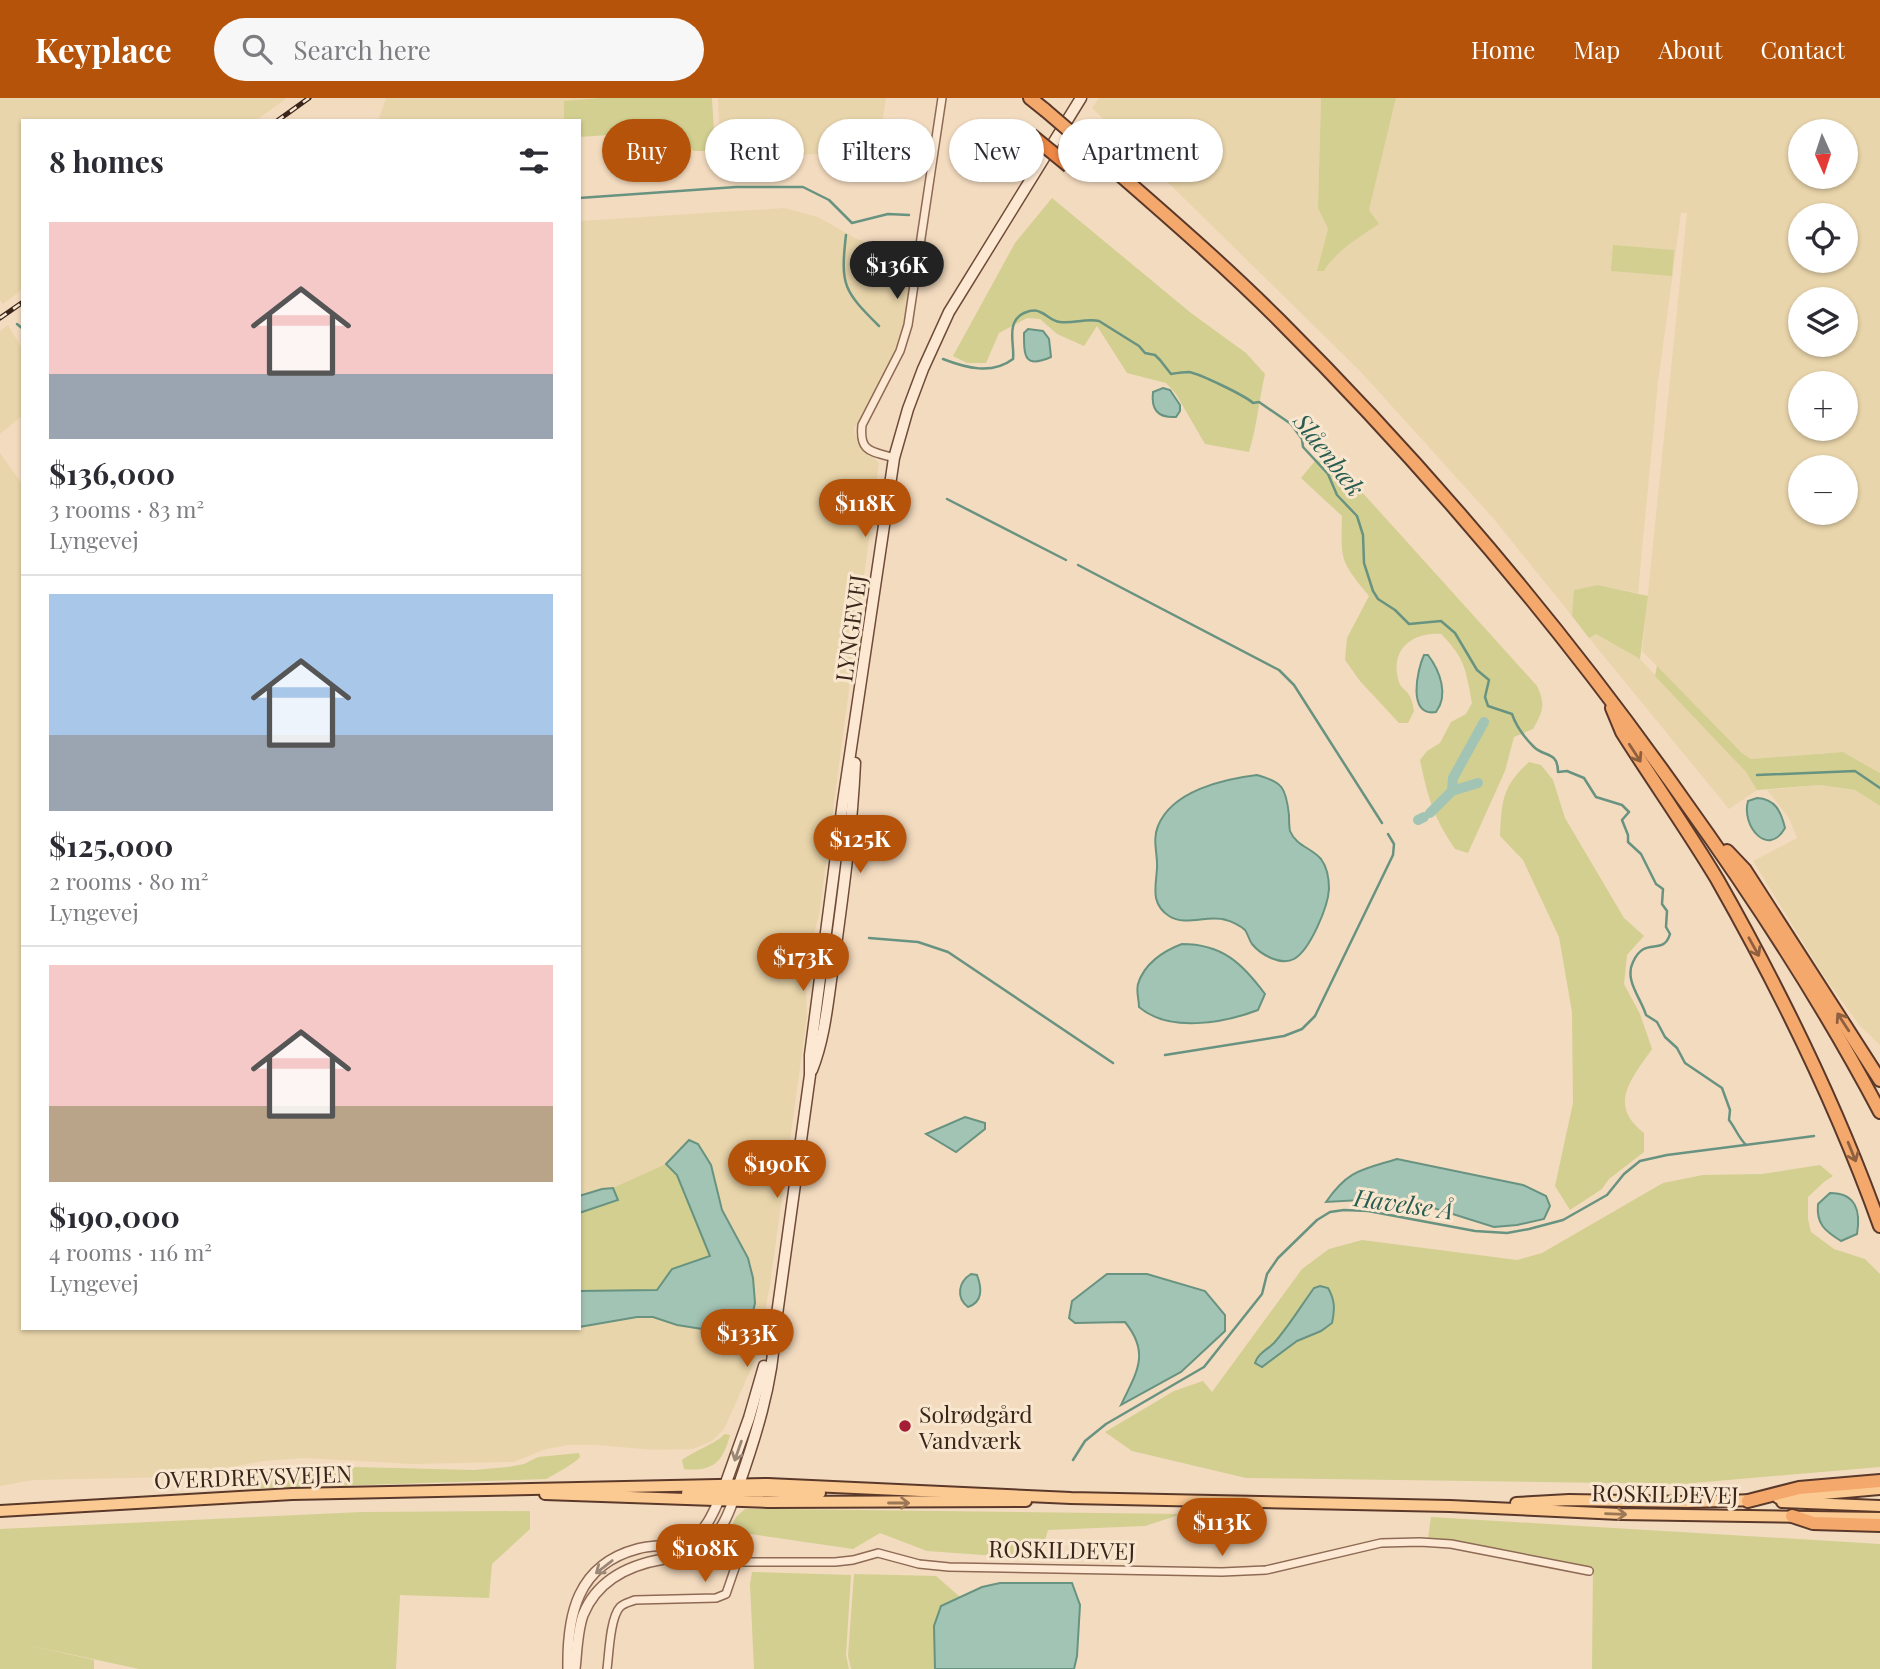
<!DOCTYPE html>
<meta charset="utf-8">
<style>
:root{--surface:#fff;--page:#f7f7f7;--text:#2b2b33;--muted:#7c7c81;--line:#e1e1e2;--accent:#b45309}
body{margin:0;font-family:"Playfair Display",serif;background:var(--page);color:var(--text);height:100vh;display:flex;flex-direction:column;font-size:26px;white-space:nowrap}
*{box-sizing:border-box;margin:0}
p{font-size:23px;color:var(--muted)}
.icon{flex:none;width:38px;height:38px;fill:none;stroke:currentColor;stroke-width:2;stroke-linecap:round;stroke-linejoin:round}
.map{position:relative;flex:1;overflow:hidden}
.side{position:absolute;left:21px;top:21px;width:560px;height:1211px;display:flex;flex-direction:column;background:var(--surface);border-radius:0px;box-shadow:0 2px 5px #0004}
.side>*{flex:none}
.top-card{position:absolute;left:602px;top:21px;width:665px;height:63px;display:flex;gap:14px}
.needle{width:46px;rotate:177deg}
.controls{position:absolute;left:1788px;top:21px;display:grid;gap:14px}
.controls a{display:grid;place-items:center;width:70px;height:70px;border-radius:50%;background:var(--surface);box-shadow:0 2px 5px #0004;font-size:35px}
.price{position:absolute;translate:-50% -60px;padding:0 16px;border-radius:24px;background:var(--accent);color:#fff;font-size:23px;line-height:46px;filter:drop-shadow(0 2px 4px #0008)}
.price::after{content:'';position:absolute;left:50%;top:42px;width:21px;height:16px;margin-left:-10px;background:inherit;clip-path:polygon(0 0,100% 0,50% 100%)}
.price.active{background:#222;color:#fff}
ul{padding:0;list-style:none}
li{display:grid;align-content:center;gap:14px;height:371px;padding:0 28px}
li+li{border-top:2px solid var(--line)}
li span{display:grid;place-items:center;height:217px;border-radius:0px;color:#555}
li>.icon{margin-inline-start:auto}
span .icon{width:126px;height:126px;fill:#fffc;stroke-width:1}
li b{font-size:30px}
h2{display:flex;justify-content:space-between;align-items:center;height:84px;padding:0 28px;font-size:30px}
.pill{padding:0 24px;border-radius:32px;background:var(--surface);box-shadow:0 2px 5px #0004;font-size:24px;line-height:63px}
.pill.active{background:var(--accent);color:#fff}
header{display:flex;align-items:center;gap:42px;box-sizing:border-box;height:98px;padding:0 35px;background:var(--accent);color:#fff}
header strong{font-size:33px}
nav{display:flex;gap:38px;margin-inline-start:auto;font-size:24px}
.search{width:490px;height:63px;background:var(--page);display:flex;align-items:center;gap:18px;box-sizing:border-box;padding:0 24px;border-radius:38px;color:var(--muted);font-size:26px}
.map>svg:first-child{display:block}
.farmland{fill:#e9d5ab;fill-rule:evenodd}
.green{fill:#d2cf91}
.water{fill:#a2c4b5;stroke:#689381;stroke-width:2}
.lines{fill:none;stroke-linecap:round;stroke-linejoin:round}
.stream{stroke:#689381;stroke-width:2.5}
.canal{stroke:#a2c4b5;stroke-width:10}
.minor-casing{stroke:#8e6a55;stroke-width:10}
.tertiary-casing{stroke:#8e6a55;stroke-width:12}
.secondary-casing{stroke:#6f4b38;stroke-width:13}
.primary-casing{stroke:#5b392a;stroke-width:14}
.trunk-casing{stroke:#5b392a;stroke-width:16}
.minor{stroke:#fde9d3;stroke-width:7}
.tertiary{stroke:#fde9d3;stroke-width:9}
.secondary{stroke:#fde9d3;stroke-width:10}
.primary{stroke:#fbc992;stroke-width:10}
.trunk{stroke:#f4a86c;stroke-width:12}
.rail-casing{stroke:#3b251b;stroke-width:5}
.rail{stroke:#f9e6cf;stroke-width:2.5;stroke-dasharray:8;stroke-linecap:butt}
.trunk-bridge-casing{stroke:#5b392a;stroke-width:16;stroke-linecap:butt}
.motorway-bridge-casing{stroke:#5b392a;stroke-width:16;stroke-linecap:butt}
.trunk-bridge{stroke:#f4a86c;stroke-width:12}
.motorway-bridge{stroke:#ed8745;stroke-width:12}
.oneway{stroke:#8e603f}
.oneway2{stroke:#9c8777}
.oneway3{stroke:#9b7756}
.poi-dot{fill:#a41e35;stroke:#f9e6cf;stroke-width:2.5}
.labels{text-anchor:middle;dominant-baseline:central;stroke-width:6;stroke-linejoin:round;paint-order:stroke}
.street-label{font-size:23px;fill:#3b251b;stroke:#f9e6cf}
.poi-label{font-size:23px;fill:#3b251b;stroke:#f9e6cf;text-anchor:start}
.water-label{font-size:24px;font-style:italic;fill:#285d51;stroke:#f9e6cf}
</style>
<header>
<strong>Keyplace</strong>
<div class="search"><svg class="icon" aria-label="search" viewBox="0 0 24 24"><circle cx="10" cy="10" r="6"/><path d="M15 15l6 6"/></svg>Search here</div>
<nav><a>Home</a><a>Map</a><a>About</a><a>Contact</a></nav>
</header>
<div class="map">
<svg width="1880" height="1571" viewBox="0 0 1880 1571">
<rect width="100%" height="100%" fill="#f3dbbf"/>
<g class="farmland">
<path d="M0 0H287L255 23H23V191L3 206 0 202Z"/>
<path d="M386 0H599L564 3V23H378Z"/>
<path d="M718 0H886L878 53 720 61Z"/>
<path d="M1099 0H1321L1318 110 1328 131 1317 173H1324L1331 163 1348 146 1378 126 1369 112 1396 0H1880V675L1843 654 1751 661 1742 655 1642 553 1687 115H1681L1658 285 1638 495 1598 487 1575 492 1572 518 1493 420 1360 273 1092 10ZM1801 33H1846V79H1801ZM1801 117H1846V163H1801ZM1801 201H1846V247H1801ZM1801 285H1846V331H1801ZM1801 369H1846V415H1801Z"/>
<path d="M784 110 818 119 855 140 912 165 906 227 884 276 854 331 859 347 879 365 819 818 809 851 806 894 807 919 770 1187 756 1260 724 1331 712 1343 693 1351 654 1352 596 1347H568L546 1351 514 1364 412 1366 305 1360 263 1363 179 1379 33 1382 0 1388V355L23 387V1230H579V123Z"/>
<path d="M8 227 23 252V317L0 336V233Z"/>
<path d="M1596 536 1640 561 1746 674 1757 692 1729 711 1589 540Z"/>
<path d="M1820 687 1855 692 1880 708V947L1860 928 1823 877 1753 763 1797 740 1789 720 1767 692Z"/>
</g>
<g class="green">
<path d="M599 0H712L715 53H694L679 40 654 34 579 39V23H564V3Z"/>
<path d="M1321 0H1396L1369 112 1379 126C1358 140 1337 152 1324 173H1317L1328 131 1318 110Z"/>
<path d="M1052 100 1191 215 1246 255 1265 276C1259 302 1257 328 1249 354L1205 346 1176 296 1166 285 1127 275 1097 228 1084 248 1057 236 1040 221 1027 220 999 235 986 265H967L953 258 1015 145Z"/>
<path d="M1613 147 1674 152 1672 178 1611 173Z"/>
<path d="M1324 352 1537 588C1546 607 1543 613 1533 631L1514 639 1505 673 1468 755 1455 751C1433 718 1428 700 1420 662L1427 653 1440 645 1451 624 1466 616 1472 605C1466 572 1465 560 1441 536 1411 534 1389 553 1399 584 1401 591 1406 591 1409 597 1412 601 1413 608 1414 613L1408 625H1399L1360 583 1345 562 1347 540 1369 498C1340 462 1341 464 1342 418L1301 380Z"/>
<path d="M1598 487 1648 498 1640 561 1596 536 1589 540 1572 518 1574 492Z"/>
<path d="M1657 568 1742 655 1751 661 1843 654 1880 675V708L1855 692 1820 687 1757 692 1746 674 1655 578Z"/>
<path d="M1529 664 1541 667 1553 682 1565 720 1624 820 1644 838 1627 857 1624 886 1640 916 1652 951C1632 980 1607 1007 1644 1035V1054L1609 1081 1602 1091 1570 1112 1555 1088 1573 1005 1572 914 1559 839 1523 762 1500 738C1502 702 1502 689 1529 664Z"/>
<path d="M666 1066 677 1077 710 1159 672 1171 657 1192 579 1193V1115L618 1102 613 1090Z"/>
<path d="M1820 1067 1833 1078 1824 1084 1808 1099V1121L1811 1134 1834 1151 1865 1161 1880 1176V1369L1682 1386 1246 1380 1132 1353 1105 1334 1174 1293 1203 1283 1212 1294 1302 1171 1329 1151 1362 1142 1517 1162 1542 1155 1663 1085 1703 1077 1762 1076Z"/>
<path d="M725 1336 730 1337C723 1364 713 1374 684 1371L682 1362C695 1352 712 1348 725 1336Z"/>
<path d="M579 1355 580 1359C575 1365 554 1377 546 1381L242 1391 247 1380 268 1372 316 1368 474 1372 508 1369 524 1366 538 1359Z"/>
<path d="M745 1411H775L1182 1416 1145 1428 1048 1432 1039 1461 927 1453 880 1435 853 1451 729 1433 736 1419Z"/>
<path d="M530 1413V1431L492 1466 489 1500 400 1497 396 1571H139L18 1545 94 1562V1571H0V1431L362 1414Z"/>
<path d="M1431 1419 1880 1446V1571H1592L1593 1469 1428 1440Z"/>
<path d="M752 1474 851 1477 846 1557 849 1571H754L750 1486Z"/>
<path d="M854 1476 936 1478 960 1499 940 1508 934 1571H851L848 1558Z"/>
</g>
<g class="water">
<path d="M1028 231 1043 233 1049 241 1051 259C1024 271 1024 258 1024 235Z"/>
<path d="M1163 290 1170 292 1180 307V313L1176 319C1157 320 1151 311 1153 294Z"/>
<path d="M1424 557H1428C1440 573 1449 597 1436 614 1407 619 1417 572 1424 557Z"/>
<path d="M1257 677C1283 684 1286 690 1289 717 1289 722 1289 728 1290 733 1296 748 1312 750 1321 761 1327 769 1329 781 1329 791 1328 809 1310 852 1294 861 1281 868 1261 857 1252 846 1249 842 1248 836 1245 832 1241 828 1231 823 1226 822 1208 816 1186 829 1169 818 1150 805 1156 789 1157 770 1158 757 1152 742 1158 728 1172 693 1223 681 1257 677Z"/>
<path d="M1757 700C1775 701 1781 713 1785 730 1768 760 1741 728 1748 703Z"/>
<path d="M1182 846C1222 846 1242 865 1265 896L1258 912C1224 925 1169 935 1139 909 1139 902 1136 893 1138 886 1144 866 1163 853 1182 846Z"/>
<path d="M965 1019 985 1025V1031L956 1054 926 1036Z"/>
<path d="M689 1042 698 1046 711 1067 722 1112 748 1160 753 1180 755 1205 752 1219 744 1231 734 1236 677 1227 653 1219H637L579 1229V1193L657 1192 672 1171 710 1158 677 1077 666 1066Z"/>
<path d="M1397 1061 1523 1087 1546 1098 1550 1108 1544 1121 1517 1127 1494 1129 1424 1107 1379 1101 1326 1104C1348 1072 1361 1072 1397 1061Z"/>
<path d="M613 1090 618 1102 579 1115V1098L602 1091Z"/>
<path d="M1830 1095C1856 1095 1861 1113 1857 1136L1841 1143C1825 1133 1816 1126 1818 1106Z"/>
<path d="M971 1176 977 1177C982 1190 983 1204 968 1209 956 1200 958 1184 971 1176Z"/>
<path d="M1107 1176H1147L1205 1193 1225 1217V1233L1181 1274 1121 1307C1136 1275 1151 1256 1125 1224L1075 1225 1069 1220 1072 1203Z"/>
<path d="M1320 1188 1328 1190C1335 1202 1335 1211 1332 1225L1321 1233 1297 1243 1262 1269 1255 1265C1258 1255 1267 1252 1274 1245 1289 1228 1301 1208 1314 1190Z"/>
<path d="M1000 1485H1072L1080 1507 1077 1558 1074 1571H935L934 1528 941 1508 982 1489Z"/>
</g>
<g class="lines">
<g class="stream">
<path d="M579 100 736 89H803L829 102 852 125 888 116 909 117"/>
<path d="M846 137C840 188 844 193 879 228"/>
<path d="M17 226 23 231"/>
<path d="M943 261C966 270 992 277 1013 261 1015 247 1005 224 1024 215 1029 213 1035 211 1040 214 1048 217 1051 223 1060 224 1073 226 1086 220 1099 223L1139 248 1145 255 1155 257 1160 262 1171 276C1177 275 1184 274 1189 274 1200 276 1244 297 1253 305L1259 304 1291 326 1302 341 1303 349 1328 376 1337 397 1357 418 1363 437 1364 465 1373 493 1378 501 1395 512 1409 526 1441 523 1455 535 1477 572 1489 582 1485 599 1488 608 1512 616C1516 628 1524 639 1534 649 1544 659 1558 653 1558 674L1567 673 1584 680 1596 699 1622 707 1629 714 1622 722 1628 737V744L1641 756 1656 786 1663 791 1662 806 1667 813 1666 829 1670 836C1663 859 1645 837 1633 864 1624 882 1641 900 1646 917L1657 924 1665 939 1677 950 1685 965 1722 990 1730 1012 1729 1022C1736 1031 1738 1039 1746 1047"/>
<path d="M947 401 1066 462"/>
<path d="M1078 467 1279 572 1294 587 1382 725"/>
<path d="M1757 677 1855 673 1880 690"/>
<path d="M869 840 918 844 948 854 1113 965"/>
<path d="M1165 957 1284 938 1302 931 1315 918 1393 757 1394 746 1388 736"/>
<path d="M1073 1362 1085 1343 1106 1326 1204 1269 1262 1196 1267 1176 1278 1160 1317 1122 1330 1114 1344 1112 1368 1113 1475 1133 1507 1135 1529 1131 1563 1122 1607 1097 1624 1076 1640 1063 1667 1057 1814 1038"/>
</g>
<g class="canal">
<path d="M1452 693 1453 680 1484 624"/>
<path d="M1430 715 1452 693 1478 685"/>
<path d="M1418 722 1424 719"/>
</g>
<g class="minor-casing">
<g id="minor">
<path d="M894 360C872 353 859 355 862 327L900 253 908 227 942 0"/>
<path d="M607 1571C609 1556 610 1520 620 1509 624 1505 630 1504 635 1502L716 1500 726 1496 737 1464H835L853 1462 878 1455 919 1466 949 1469 1222 1474 1266 1472 1381 1445 1420 1444 1451 1446 1589 1473"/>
</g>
</g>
<g class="tertiary-casing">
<g id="tertiary">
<path d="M568 1571C567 1517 577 1467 637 1451 656 1445 678 1451 695 1438 707 1430 713 1415 719 1402"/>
<path d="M575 1571C577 1554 577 1534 583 1517 597 1482 628 1467 664 1461 674 1459 686 1459 695 1454 716 1444 726 1423 733 1403"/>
</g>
</g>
<g class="secondary-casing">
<g id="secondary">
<path d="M812 972C826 937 828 898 834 862 843 796 852 731 855 665"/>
<path d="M737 1392C755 1341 773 1285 775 1231L810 977V957L843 704 894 360 908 311 923 271 949 214 1081 0"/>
<path d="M723 1393 749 1320 764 1268"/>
</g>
</g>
<g class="primary-casing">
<g id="primary">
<path d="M687 1395 727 1392"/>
<path d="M545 1396 768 1404 1026 1403"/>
<path d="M1778 1400 1880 1391"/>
<path d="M720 1402 737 1393 820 1395"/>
<path d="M1782 1404 1880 1408"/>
<path d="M1516 1405 1569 1402 1689 1404 1755 1402"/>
<path d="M0 1413 292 1396 768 1386 1071 1400 1450 1408 1620 1416 1880 1420"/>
</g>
</g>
<g class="trunk-casing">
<g id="trunk">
<path d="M1030 0 1045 12"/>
<path d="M1087 48C1152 105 1218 161 1279 222 1428 371 1564 532 1685 704 1756 803 1823 906 1880 1014"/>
<path d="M1612 610 1622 634C1653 683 1687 731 1717 781 1780 892 1837 1008 1880 1128"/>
<path d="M1727 753 1745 772 1880 982"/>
<path d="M1748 1403 1799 1390 1880 1383"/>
<path d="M1792 1418 1813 1425 1880 1427"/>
</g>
</g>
<use href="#minor" class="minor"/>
<use href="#tertiary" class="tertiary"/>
<use href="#secondary" class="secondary"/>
<use href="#primary" class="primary"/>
<use href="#trunk" class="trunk"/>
<g class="rail-casing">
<g id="rail">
<path d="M277 23 309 0"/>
<path d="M0 220 23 204"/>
</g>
</g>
<use href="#rail" class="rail"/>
<g class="trunk-bridge-casing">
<path id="trunk-bridge" d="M1045 12 1087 48"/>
</g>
<g class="motorway-bridge-casing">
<path id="motorway-bridge" d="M1031 37 1069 68"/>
</g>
<use href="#trunk-bridge" class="trunk-bridge"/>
<use href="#motorway-bridge" class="motorway-bridge"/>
</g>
<defs><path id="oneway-shaft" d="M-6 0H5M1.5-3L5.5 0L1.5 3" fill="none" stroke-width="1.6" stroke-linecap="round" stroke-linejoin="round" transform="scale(1.75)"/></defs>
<g class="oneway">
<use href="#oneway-shaft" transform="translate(1635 655) rotate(57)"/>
<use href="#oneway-shaft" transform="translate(1754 849) rotate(61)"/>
<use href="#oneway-shaft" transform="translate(1843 924) rotate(-123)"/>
<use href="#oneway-shaft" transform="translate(1852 1054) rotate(68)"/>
</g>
<g class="oneway2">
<use href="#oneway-shaft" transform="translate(738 1353) rotate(109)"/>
<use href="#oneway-shaft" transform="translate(604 1469) rotate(142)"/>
</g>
<g class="oneway3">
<use href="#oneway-shaft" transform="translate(899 1405)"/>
<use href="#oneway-shaft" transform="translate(1616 1416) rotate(2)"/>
</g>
<circle class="poi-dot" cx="905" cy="1328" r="7"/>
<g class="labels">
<g class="street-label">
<text transform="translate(850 530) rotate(-82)">LYNGEVEJ</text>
<text transform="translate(253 1378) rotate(-2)">OVERDREVSVEJEN</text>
<text transform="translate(1665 1395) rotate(1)">ROSKILDEVEJ</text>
<text transform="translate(1062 1451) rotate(1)">ROSKILDEVEJ</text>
</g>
<g class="poi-label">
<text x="919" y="1315">Solrødgård<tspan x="919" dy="26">Vandværk</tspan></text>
</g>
<g class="water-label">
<text transform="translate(1330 356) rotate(52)">Slåenbæk</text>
<text transform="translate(1404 1105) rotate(8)">Havelse Å</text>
</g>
</g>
</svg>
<div class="controls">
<a><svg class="needle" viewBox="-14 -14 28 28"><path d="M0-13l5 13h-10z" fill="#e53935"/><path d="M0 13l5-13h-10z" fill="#7c7c81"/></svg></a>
<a><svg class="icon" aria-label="locate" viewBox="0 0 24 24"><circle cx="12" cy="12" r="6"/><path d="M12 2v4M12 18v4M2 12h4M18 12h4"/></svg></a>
<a><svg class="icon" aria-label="layers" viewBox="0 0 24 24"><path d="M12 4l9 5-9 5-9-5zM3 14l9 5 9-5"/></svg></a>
<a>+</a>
<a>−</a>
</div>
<b class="price active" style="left:897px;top:203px">$136K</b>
<b class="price" style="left:865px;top:441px">$118K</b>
<b class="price" style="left:860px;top:777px">$125K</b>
<b class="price" style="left:803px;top:895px">$173K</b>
<b class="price" style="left:777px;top:1102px">$190K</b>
<b class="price" style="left:747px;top:1271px">$133K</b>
<b class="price" style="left:1222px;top:1460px">$113K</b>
<b class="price" style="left:705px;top:1486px">$108K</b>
<div class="top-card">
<a class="pill active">Buy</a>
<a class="pill">Rent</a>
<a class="pill">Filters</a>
<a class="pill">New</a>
<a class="pill">Apartment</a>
</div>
<section class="side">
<h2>8 homes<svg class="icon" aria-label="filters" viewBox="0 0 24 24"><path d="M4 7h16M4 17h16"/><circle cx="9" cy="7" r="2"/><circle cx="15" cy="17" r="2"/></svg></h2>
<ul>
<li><span style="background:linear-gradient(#f6c9c9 70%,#9aa5b1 0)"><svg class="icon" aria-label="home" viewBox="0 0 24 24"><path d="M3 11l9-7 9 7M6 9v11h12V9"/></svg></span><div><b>$136,000</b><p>3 rooms · 83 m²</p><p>Lyngevej</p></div></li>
<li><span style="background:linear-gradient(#a9c7e8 65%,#9aa5b1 0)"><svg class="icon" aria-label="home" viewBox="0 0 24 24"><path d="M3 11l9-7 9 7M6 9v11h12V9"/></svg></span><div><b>$125,000</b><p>2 rooms · 80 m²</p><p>Lyngevej</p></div></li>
<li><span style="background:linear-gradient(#f6c9c9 65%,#b9a48a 0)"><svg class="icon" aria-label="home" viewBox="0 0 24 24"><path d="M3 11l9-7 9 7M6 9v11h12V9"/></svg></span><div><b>$190,000</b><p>4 rooms · 116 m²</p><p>Lyngevej</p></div></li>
</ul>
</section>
</div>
